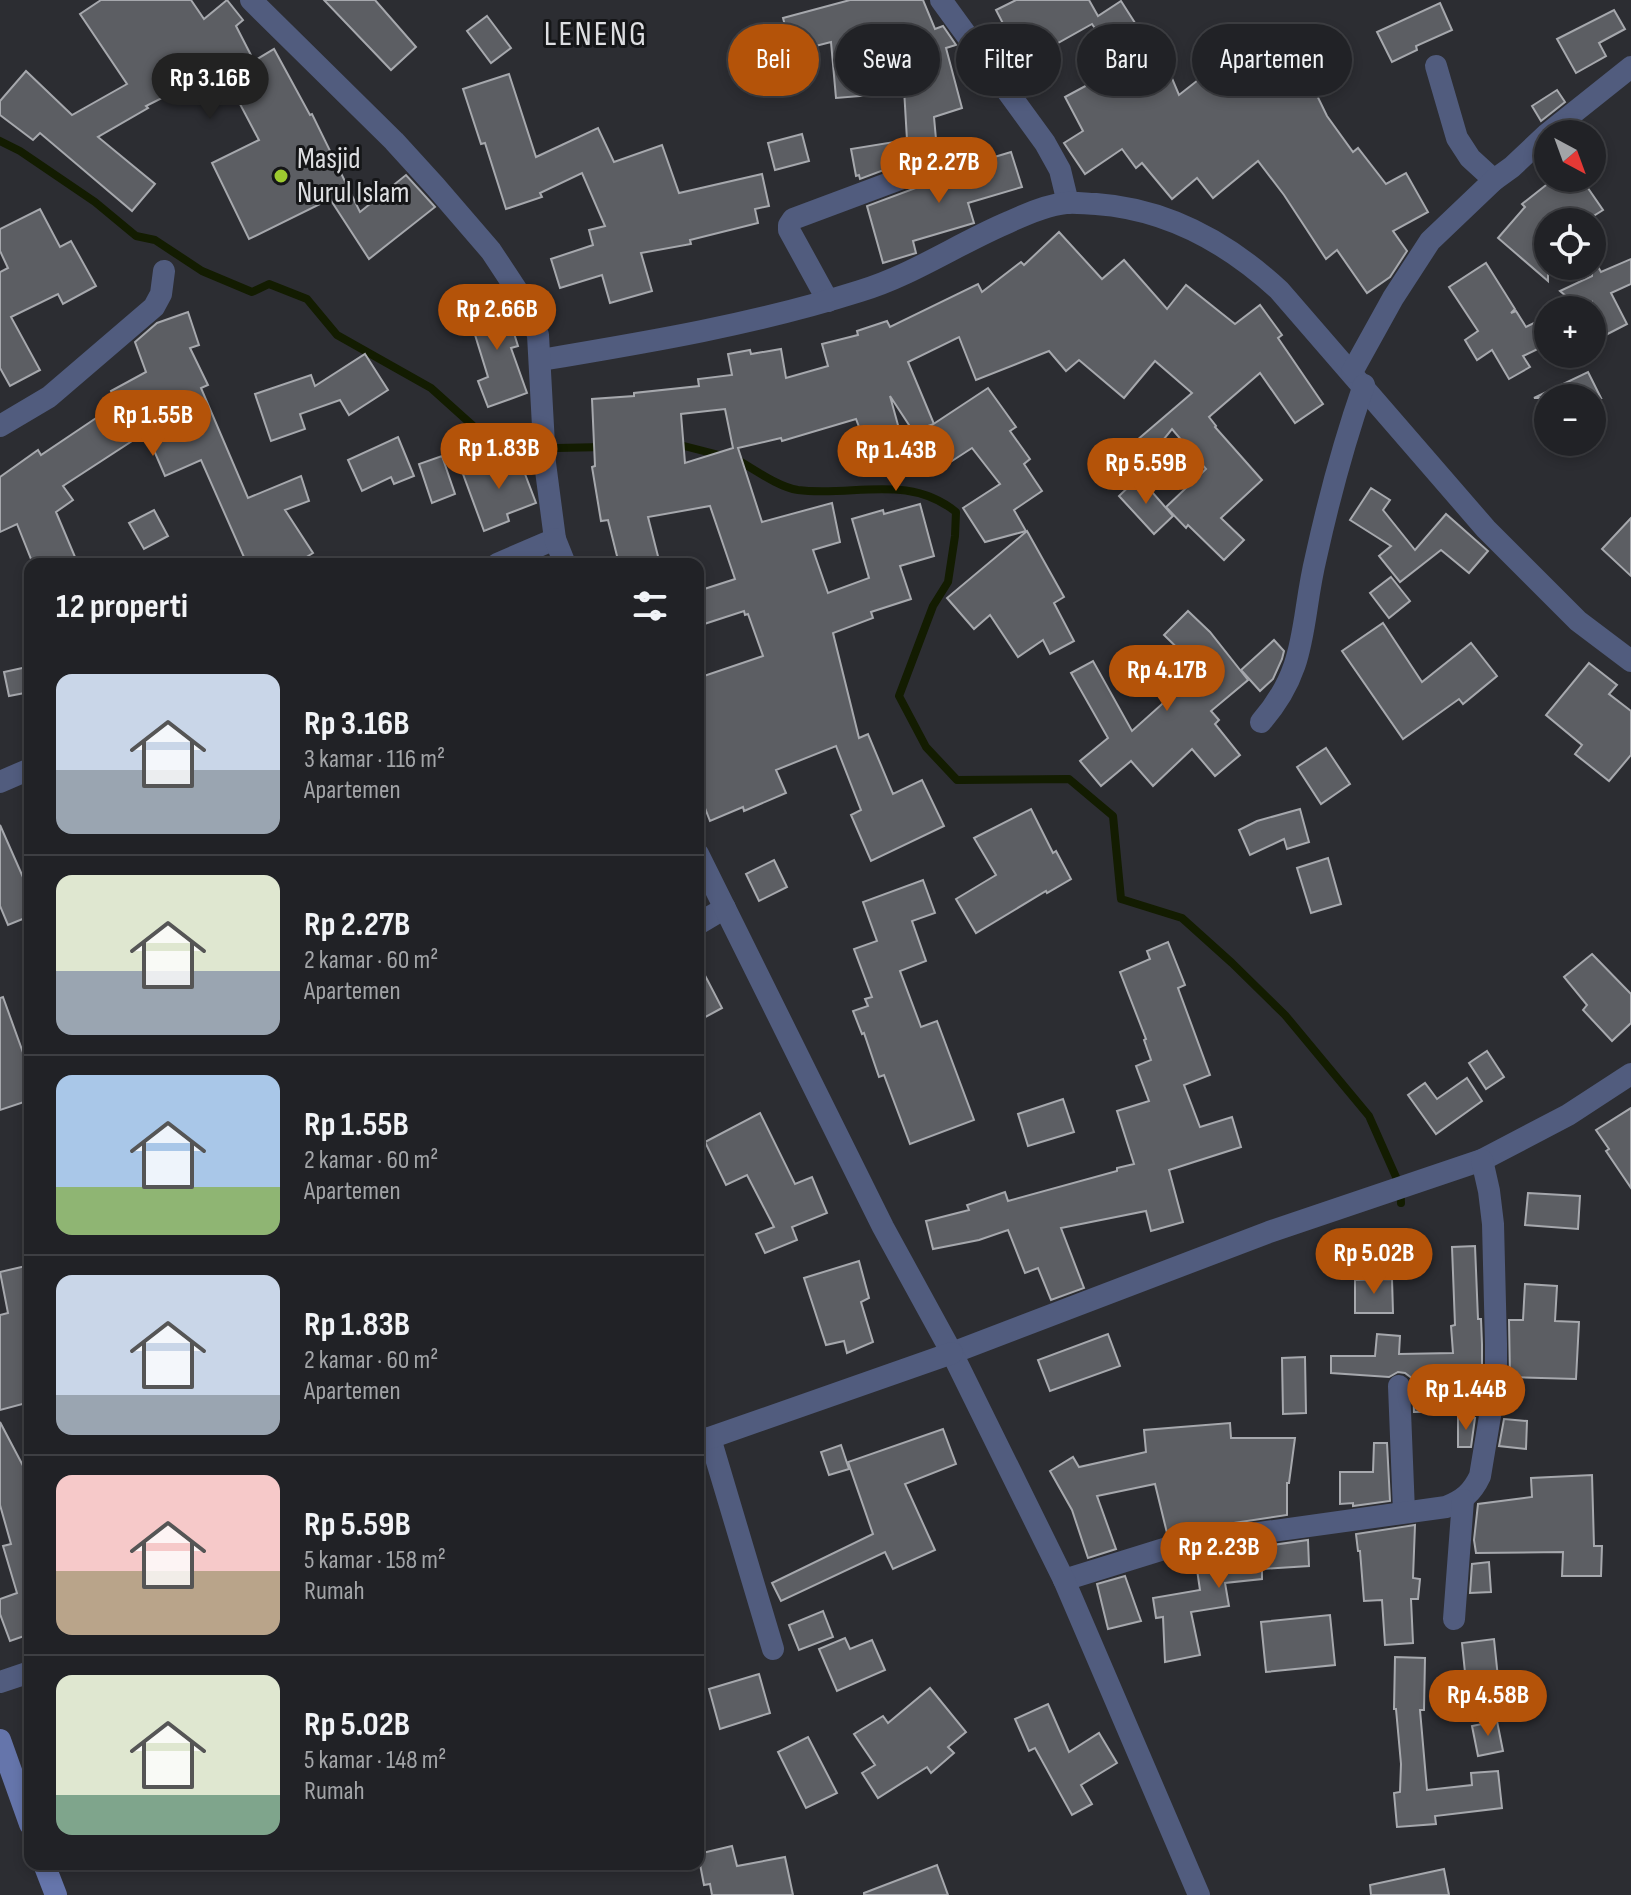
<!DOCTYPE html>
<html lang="id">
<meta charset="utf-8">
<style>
:root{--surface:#212226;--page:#2d2f32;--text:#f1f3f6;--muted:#a2a4a7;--line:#3e3f43;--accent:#b45309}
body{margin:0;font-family:"Sofia Sans Condensed",sans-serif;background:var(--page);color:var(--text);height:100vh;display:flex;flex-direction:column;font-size:30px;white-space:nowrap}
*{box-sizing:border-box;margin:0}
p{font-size:26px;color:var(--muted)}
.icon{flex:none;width:44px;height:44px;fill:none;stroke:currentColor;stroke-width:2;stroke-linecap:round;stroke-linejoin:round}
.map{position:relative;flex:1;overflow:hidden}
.sheet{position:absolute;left:24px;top:558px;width:680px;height:1312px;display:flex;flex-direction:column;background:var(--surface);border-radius:16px;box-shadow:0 4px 12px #0003,0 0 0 2px var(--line)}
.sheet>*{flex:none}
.hud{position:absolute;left:728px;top:24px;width:760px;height:72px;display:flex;gap:16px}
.needle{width:52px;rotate:139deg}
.fabs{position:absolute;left:1534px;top:120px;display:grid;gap:16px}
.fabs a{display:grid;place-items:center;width:72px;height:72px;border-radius:50%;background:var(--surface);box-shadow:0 4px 12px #0003,0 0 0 2px var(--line);font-size:40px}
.price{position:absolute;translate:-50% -68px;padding:0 18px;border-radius:28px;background:var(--accent);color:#fff;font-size:26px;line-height:52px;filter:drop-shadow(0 2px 4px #0008)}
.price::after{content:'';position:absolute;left:50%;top:48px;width:24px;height:18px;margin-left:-12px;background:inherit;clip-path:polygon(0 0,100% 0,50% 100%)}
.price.selected{background:#222;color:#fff}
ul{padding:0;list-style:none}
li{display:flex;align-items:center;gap:24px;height:200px;padding:0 32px}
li+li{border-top:2px solid var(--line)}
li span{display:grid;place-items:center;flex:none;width:224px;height:160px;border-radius:16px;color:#555}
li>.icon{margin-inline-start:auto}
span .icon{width:96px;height:96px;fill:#fffc;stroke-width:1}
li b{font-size:34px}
h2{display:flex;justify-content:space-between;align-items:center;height:96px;padding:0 32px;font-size:34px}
.chip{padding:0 28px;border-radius:36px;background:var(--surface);box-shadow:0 4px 12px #0003,0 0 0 2px var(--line);font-size:28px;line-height:72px}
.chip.selected{background:var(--accent);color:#fff}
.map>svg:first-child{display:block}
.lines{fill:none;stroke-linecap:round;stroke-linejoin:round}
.stream{stroke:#131c01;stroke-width:8}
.building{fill:#5c5e63;stroke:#a6a8ad;stroke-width:2;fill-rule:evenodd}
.minor{stroke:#515c7e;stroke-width:22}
.tertiary{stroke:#515c7e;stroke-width:22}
.secondary{stroke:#6575ab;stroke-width:22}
.poi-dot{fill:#9dca2f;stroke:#151618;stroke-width:3}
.labels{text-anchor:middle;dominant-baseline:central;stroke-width:6;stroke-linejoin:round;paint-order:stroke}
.poi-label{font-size:30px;fill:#dddee1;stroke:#151618;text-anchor:start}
.quarter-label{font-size:34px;letter-spacing:2px;fill:#dddee1;stroke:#151618}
</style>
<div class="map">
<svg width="1631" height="1895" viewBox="0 0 1631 1895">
<rect width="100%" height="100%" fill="#2c2d32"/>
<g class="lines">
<g class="stream">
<path d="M0 141 20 151 95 202 136 236 155 240 202 271 252 292 269 284 307 299 337 335 431 388 481 433 505 449 605 447"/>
<path d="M674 447 684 446 723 456"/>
<path d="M736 459C754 469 778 487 798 490 853 497 908 473 956 512L955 536 948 582 933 606 899 696 926 747 957 780 1069 779 1113 816 1121 899 1182 918 1232 963 1285 1015 1369 1116 1400 1186 1401 1203"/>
</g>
</g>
<g class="building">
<path d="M101 0H191L204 19 227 0 243 20 236 26 254 61 274 49 310 115 312 114 360 212 406 175 435 207 369 259 330 199 249 239 212 163 259 140 221 68 146 106 148 108 98 137 155 184 132 211 40 133 33 140 0 115V101L26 71 72 115 127 84 80 14Z"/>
<path d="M324 0H375L416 47 391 70Z"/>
<path d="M850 0H923L935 29 943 26 956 45 946 48 962 108 934 117 937 150 860 179 859 175 856 176 851 149 907 140 904 89 885 94 836 98 831 42 792 52 783 18Z"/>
<path d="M1016 0H1089L1098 16 1121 1 1151 48 1158 45 1179 95 1221 62 1216 55 1240 39 1255 61 1292 44 1327 116 1353 152 1358 148 1386 184 1406 173 1428 212 1393 231 1407 251 1390 277 1367 293 1337 250 1326 259 1284 195 1258 161 1213 198 1197 178 1172 199 1142 163 1136 168 1122 149 1085 174 1064 143 1083 131 1065 97 1121 67 1092 24 1044 51 1051 64 1030 76 996 10Z"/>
<path d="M1440 3 1452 30 1416 46 1417 50 1392 62 1377 32Z"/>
<path d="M1614 10 1625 29 1599 43 1606 56 1576 73 1557 39Z"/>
<path d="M487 16 511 48 491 63 467 31Z"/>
<path d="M509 74 536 157 598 128 614 162 662 145 679 193 762 174 769 206 755 209 758 223 690 240 691 244 641 253 652 291 610 303 602 275 560 288 551 259 593 245 589 230 605 226 582 173 540 193 542 197 506 209 485 143 481 144 463 89Z"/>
<path d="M1557 90 1565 102 1541 121 1532 106Z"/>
<path d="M802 134 809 161 775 170 768 143Z"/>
<path d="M1011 152 1022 187 968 203 974 223 913 241 916 253 883 263 867 206 964 170 971 164Z"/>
<path d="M1555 178H1581L1603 210 1584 222H1548V281L1498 238 1525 207 1522 204Z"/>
<path d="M40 209 60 247 71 241 96 286 63 304 58 294 11 317 40 370 10 386 0 368V272L8 268 0 251V229Z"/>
<path d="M1059 232 1102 279 1124 260 1167 309 1186 285 1235 324 1260 305 1282 335 1278 338 1323 404 1295 423 1260 373 1209 417 1216 426 1215 427 1262 480 1221 518 1244 540 1224 560 1188 525 1186 528 1166 507 1206 469 1172 429 1129 482 1108 465 1192 393 1155 361 1124 398 1079 360 1066 371 1049 351 976 380 959 337 908 362 934 424 913 431 890 396 901 436 867 448 856 419 782 441 781 438 738 448 762 522 832 503 840 542 813 550 828 593 869 578 852 519 883 510 884 514 920 504 934 556 900 566 911 599 871 612 873 618 833 633 859 738 868 734 893 794 922 780 944 826 871 861 851 815 861 810 836 746 776 770 786 793 744 811 743 807 710 821 698 790V678L763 656 748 614 745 615 744 611 698 626V591L735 579 710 506 648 517 660 564H619L608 520 601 521 592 467 595 466 592 399 634 396V393L699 386 698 379 732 375 728 354 750 350 751 354 781 349 786 378 828 366 822 344 858 335 857 331 887 321 890 327 978 284 982 292 1021 262 1024 265ZM725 409 733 448 685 463 681 414Z"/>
<path d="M1592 256 1601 272 1631 259V284L1611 293 1627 324 1592 342V302L1580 308 1560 291 1592 276Z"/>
<path d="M1486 263 1515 309 1511 313 1516 311 1526 327 1548 316V344L1523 356 1530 367 1509 379 1492 350 1477 360 1465 340 1478 331 1449 287Z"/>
<path d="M503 298 518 346 511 348 527 393 488 407 478 381 488 377 467 309Z"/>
<path d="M188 312 199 345 190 348 208 385 201 388 248 498 301 476 309 501 285 510 313 553 295 564H247L201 460 165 476 146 432 63 486 73 500 56 512 78 564H33L17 524 0 532V477L38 450 41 455 117 404 111 391 146 372 135 342 157 323Z"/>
<path d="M365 354 388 390 349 415 340 400 300 414 305 429 271 441 255 394 311 375 315 386Z"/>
<path d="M1588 372 1601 398H1534Z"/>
<path d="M988 388 1016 427 1010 431 1030 459 1024 464 1042 491 1014 510 1026 531 985 542 963 508 1000 484 972 448 952 461 929 427Z"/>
<path d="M398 437 414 476 394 484 391 477 362 491 348 460Z"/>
<path d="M517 453 536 503 507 514 509 521 484 531 463 474Z"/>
<path d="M442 456 455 494 432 503 419 464Z"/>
<path d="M1139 477 1173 516 1154 534 1119 496Z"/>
<path d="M1371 488 1390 500 1383 510 1415 550 1446 514 1488 551 1469 573 1441 550 1400 582 1379 556 1391 546 1350 520Z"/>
<path d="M154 510 168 536 144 549 129 523Z"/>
<path d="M1631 518V576L1602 549Z"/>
<path d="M1027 531 1064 597 1054 603 1074 641 1050 654 1043 640 1018 657 990 615 974 629 947 598Z"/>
<path d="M1391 577 1410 601 1389 618 1370 593Z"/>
<path d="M1188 611 1210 632 1248 680 1211 711 1219 720 1215 724 1240 755 1215 776 1192 749 1153 786 1131 761 1101 786 1080 761 1108 738 1071 673 1093 661 1132 731 1200 670 1164 635Z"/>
<path d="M1383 623 1422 682 1471 643 1497 676 1463 704 1459 699 1403 739 1342 651Z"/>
<path d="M1274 640 1284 651 1282 659 1273 679 1260 691 1241 670Z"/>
<path d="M1589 663 1617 685 1609 694 1631 711V755L1609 781 1575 754 1582 745 1546 715Z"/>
<path d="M27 667 30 692 9 696 4 672Z"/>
<path d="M1326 748 1350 784 1321 804 1297 767Z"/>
<path d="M1031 809 1053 853 1056 851 1071 879 1047 893 1046 891 976 933 956 899 996 875 974 838Z"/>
<path d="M1300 809 1309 842 1287 849 1284 839 1250 855 1239 830 1257 821Z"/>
<path d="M0 825 30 893V916L8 925 0 906Z"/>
<path d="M1328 858 1341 904 1311 913 1297 868Z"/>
<path d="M774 860 787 887 759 901 746 874Z"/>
<path d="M923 880 935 913 912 921 926 961 900 971 921 1027 937 1021 974 1120 910 1144 884 1075 879 1077 864 1033 862 1034 853 1011 868 1006 865 999 872 997 854 949 877 941 863 902Z"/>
<path d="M1168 942 1185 985 1178 988 1210 1075 1184 1085 1200 1127 1232 1117 1241 1147 1169 1170 1183 1222 1151 1231 1146 1211 1061 1228 1084 1288 1051 1300 1038 1268 1025 1273 1008 1230 979 1240 933 1249 926 1221 969 1210 967 1205 1005 1192 1008 1201 1117 1171V1168L1134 1164 1117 1111 1149 1101 1136 1066 1151 1060 1144 1040 1146 1039 1120 972 1150 959 1147 951Z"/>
<path d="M1592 954 1631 994V1023L1612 1041 1583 1010 1587 1005 1564 977Z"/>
<path d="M698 962 722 1008 698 1021Z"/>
<path d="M3 997 30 1072V1100L0 1110V998Z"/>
<path d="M1487 1051 1504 1077 1486 1089 1469 1063Z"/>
<path d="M1467 1078 1482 1101 1436 1134 1408 1095 1425 1083 1437 1099Z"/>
<path d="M1063 1099 1074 1132 1028 1146 1018 1114Z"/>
<path d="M1631 1108V1188L1606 1151 1609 1149 1596 1130Z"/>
<path d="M760 1113 795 1184 812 1177 827 1213 792 1227 797 1240 765 1253 756 1234 774 1227 747 1175 726 1185 705 1142Z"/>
<path d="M1528 1193 1580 1196 1578 1229 1525 1225Z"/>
<path d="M1475 1246 1478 1319H1481L1482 1344V1376H1477V1411L1414 1412 1413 1379 1405 1373 1398 1372 1389 1377 1331 1373V1356H1375L1377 1334 1400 1336 1399 1354 1453 1353 1451 1326 1455 1325 1452 1247Z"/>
<path d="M859 1261 869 1298 861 1302 873 1342 847 1353 844 1341 826 1345 804 1278Z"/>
<path d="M30 1265V1402L0 1410V1315L8 1313 0 1272Z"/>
<path d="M1392 1279 1393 1313H1355V1280Z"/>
<path d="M1525 1284 1557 1286 1555 1321 1579 1322 1576 1379 1510 1377 1509 1320H1523Z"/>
<path d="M1108 1334 1120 1366 1050 1391 1038 1360Z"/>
<path d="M1305 1357 1306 1413 1283 1414 1282 1358Z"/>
<path d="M1458 1417 1475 1418 1471 1447H1458Z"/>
<path d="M1504 1419 1527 1421 1526 1449 1499 1446Z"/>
<path d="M0 1422 30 1479V1634L10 1641 0 1614V1599L17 1593 3 1546 11 1544 0 1505Z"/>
<path d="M1230 1423 1231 1438H1295L1289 1483H1287V1515L1167 1533 1155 1484 1097 1496 1116 1549 1088 1558 1072 1510 1050 1471 1073 1457 1079 1467 1146 1452 1144 1430Z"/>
<path d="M943 1429 956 1464 905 1484 935 1550 893 1569 885 1552 781 1601 772 1583 873 1534 848 1462Z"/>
<path d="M1374 1443H1387L1390 1501 1353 1506V1503L1340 1504V1472H1373Z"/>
<path d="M841 1445 849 1469 829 1475 821 1452Z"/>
<path d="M1592 1475 1594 1546H1602L1601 1576H1562L1563 1552 1476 1553 1474 1540 1478 1504 1532 1497 1531 1478Z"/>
<path d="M1415 1525 1413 1578 1420 1579 1418 1599H1411L1413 1643 1385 1645 1382 1600 1364 1601 1360 1551H1358L1356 1534Z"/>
<path d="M1308 1540 1309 1566 1262 1569V1579L1225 1583 1229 1606 1191 1612 1200 1655 1165 1662 1163 1617 1156 1618 1153 1598 1200 1590 1195 1556Z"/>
<path d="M1489 1562 1491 1592 1470 1593 1472 1564Z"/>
<path d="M1125 1576 1141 1621 1108 1629 1097 1584Z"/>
<path d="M823 1611 833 1637 799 1650 789 1625Z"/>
<path d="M1330 1615 1335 1665 1266 1672 1261 1622Z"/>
<path d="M845 1638 850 1649 872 1640 885 1670 837 1691 819 1649Z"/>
<path d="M1494 1639 1498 1678 1466 1682 1462 1643Z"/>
<path d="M1395 1657 1425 1658 1424 1710H1420L1427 1790 1472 1785 1471 1773 1498 1771 1502 1808 1435 1816 1436 1824 1397 1827 1394 1793 1400 1792 1401 1764 1396 1709H1394Z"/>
<path d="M759 1674 770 1713 720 1729 709 1689Z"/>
<path d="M930 1688 966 1732 948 1747 954 1753 931 1773 927 1767 878 1798 862 1773 875 1765 854 1734 883 1716 888 1723Z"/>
<path d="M1048 1704 1069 1752 1099 1733 1117 1763 1081 1785 1092 1804 1072 1815 1035 1748 1029 1751 1015 1719Z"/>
<path d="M1497 1721 1503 1751 1478 1756 1472 1726Z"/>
<path d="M808 1737 837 1793 806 1808 778 1752Z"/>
<path d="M732 1846 737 1866 785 1857 793 1895H712L710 1884 704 1885 698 1854Z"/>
<path d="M937 1865 948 1895H864V1893Z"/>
<path d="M1444 1869 1449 1895H1371L1370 1885Z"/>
</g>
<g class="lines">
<g class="minor">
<path d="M941 0 1045 143 1060 170 1068 203"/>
<path d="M1436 66 1457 138 1470 158 1494 180"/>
<path d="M828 301 789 230V225L793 219 959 157"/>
<path d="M541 360C649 342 756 324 860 291 913 275 959 243 1009 222 1026 214 1047 205 1066 203 1076 202 1087 204 1096 204 1167 209 1227 242 1279 290L1486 529 1578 621 1631 661"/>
<path d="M1352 372 1393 298 1430 241 1494 180 1512 167 1547 134 1631 67"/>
<path d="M0 426 49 397 154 307 161 294 164 271"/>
<path d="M1261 722C1309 667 1300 623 1316 557 1329 498 1344 442 1364 385"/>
<path d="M698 924 725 908"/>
<path d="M952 1353 1269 1232 1482 1160 1568 1115 1631 1074"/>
<path d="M1399 1386 1404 1512"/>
<path d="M710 1438 773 1649"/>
<path d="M1064 1580 1180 1544 1446 1507C1463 1500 1472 1493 1480 1476L1496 1380V1344L1493 1224 1489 1191 1482 1160"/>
<path d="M1454 1619 1463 1500"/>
</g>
<g class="tertiary">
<path d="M251 0 394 141 435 186 491 251 526 304 538 335 545 463 555 539 497 564"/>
<path d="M555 539 565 564"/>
<path d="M0 782 30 769"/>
<path d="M698 854 883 1227 952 1353 1064 1580 1199 1895"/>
<path d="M698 1442 952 1353"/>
<path d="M0 1682 30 1672"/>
</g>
<g class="secondary">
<path d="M0 1740 30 1824"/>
<path d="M44 1864 56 1895"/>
</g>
</g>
<circle class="poi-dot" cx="281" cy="176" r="8"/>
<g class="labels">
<g class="poi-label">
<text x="297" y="159">Masjid<tspan x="297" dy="34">Nurul Islam</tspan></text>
</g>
<g class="quarter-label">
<text x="596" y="34">LENENG</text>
</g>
</g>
</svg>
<div class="fabs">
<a><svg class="needle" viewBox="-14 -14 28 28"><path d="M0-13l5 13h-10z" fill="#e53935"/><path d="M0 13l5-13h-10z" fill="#a2a4a7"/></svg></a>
<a><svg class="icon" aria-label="locate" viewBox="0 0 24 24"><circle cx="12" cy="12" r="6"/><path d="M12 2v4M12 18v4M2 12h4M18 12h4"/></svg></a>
<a>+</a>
<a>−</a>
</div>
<b class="price selected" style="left:210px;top:121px">Rp 3.16B</b>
<b class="price" style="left:939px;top:205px">Rp 2.27B</b>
<b class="price" style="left:497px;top:352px">Rp 2.66B</b>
<b class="price" style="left:153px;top:458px">Rp 1.55B</b>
<b class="price" style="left:499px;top:491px">Rp 1.83B</b>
<b class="price" style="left:896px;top:493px">Rp 1.43B</b>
<b class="price" style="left:1146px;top:506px">Rp 5.59B</b>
<b class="price" style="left:1167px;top:713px">Rp 4.17B</b>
<b class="price" style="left:1374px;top:1296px">Rp 5.02B</b>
<b class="price" style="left:1466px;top:1432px">Rp 1.44B</b>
<b class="price" style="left:1219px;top:1590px">Rp 2.23B</b>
<b class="price" style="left:1488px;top:1738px">Rp 4.58B</b>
<div class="hud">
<a class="chip selected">Beli</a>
<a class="chip">Sewa</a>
<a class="chip">Filter</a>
<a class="chip">Baru</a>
<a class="chip">Apartemen</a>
</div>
<section class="sheet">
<h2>12 properti<svg class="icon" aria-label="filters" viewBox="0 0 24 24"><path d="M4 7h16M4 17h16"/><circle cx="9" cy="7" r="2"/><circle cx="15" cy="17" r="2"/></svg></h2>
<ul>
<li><span style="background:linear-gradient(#c9d6e8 60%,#9aa5b1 0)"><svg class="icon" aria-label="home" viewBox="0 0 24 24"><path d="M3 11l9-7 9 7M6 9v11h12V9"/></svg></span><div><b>Rp 3.16B</b><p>3 kamar · 116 m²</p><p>Apartemen</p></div></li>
<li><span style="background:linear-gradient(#dfe7d0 60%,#9aa5b1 0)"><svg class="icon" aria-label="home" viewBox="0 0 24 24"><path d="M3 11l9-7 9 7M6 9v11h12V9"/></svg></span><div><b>Rp 2.27B</b><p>2 kamar · 60 m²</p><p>Apartemen</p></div></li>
<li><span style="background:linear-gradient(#a9c7e8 70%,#8fb573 0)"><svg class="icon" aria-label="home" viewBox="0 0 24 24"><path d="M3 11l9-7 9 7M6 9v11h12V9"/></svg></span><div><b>Rp 1.55B</b><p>2 kamar · 60 m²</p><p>Apartemen</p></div></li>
<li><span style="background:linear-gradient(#c9d6e8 75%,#9aa5b1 0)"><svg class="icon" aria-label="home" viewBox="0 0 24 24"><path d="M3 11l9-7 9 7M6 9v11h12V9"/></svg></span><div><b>Rp 1.83B</b><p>2 kamar · 60 m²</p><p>Apartemen</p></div></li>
<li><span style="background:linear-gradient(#f6c9c9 60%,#b9a48a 0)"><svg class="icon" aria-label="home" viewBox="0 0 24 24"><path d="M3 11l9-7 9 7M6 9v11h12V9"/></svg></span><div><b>Rp 5.59B</b><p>5 kamar · 158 m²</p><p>Rumah</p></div></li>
<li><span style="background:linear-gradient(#dfe7d0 75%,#7fa58c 0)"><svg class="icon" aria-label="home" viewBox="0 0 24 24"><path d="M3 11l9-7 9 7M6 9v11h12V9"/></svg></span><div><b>Rp 5.02B</b><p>5 kamar · 148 m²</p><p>Rumah</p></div></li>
</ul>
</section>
</div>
